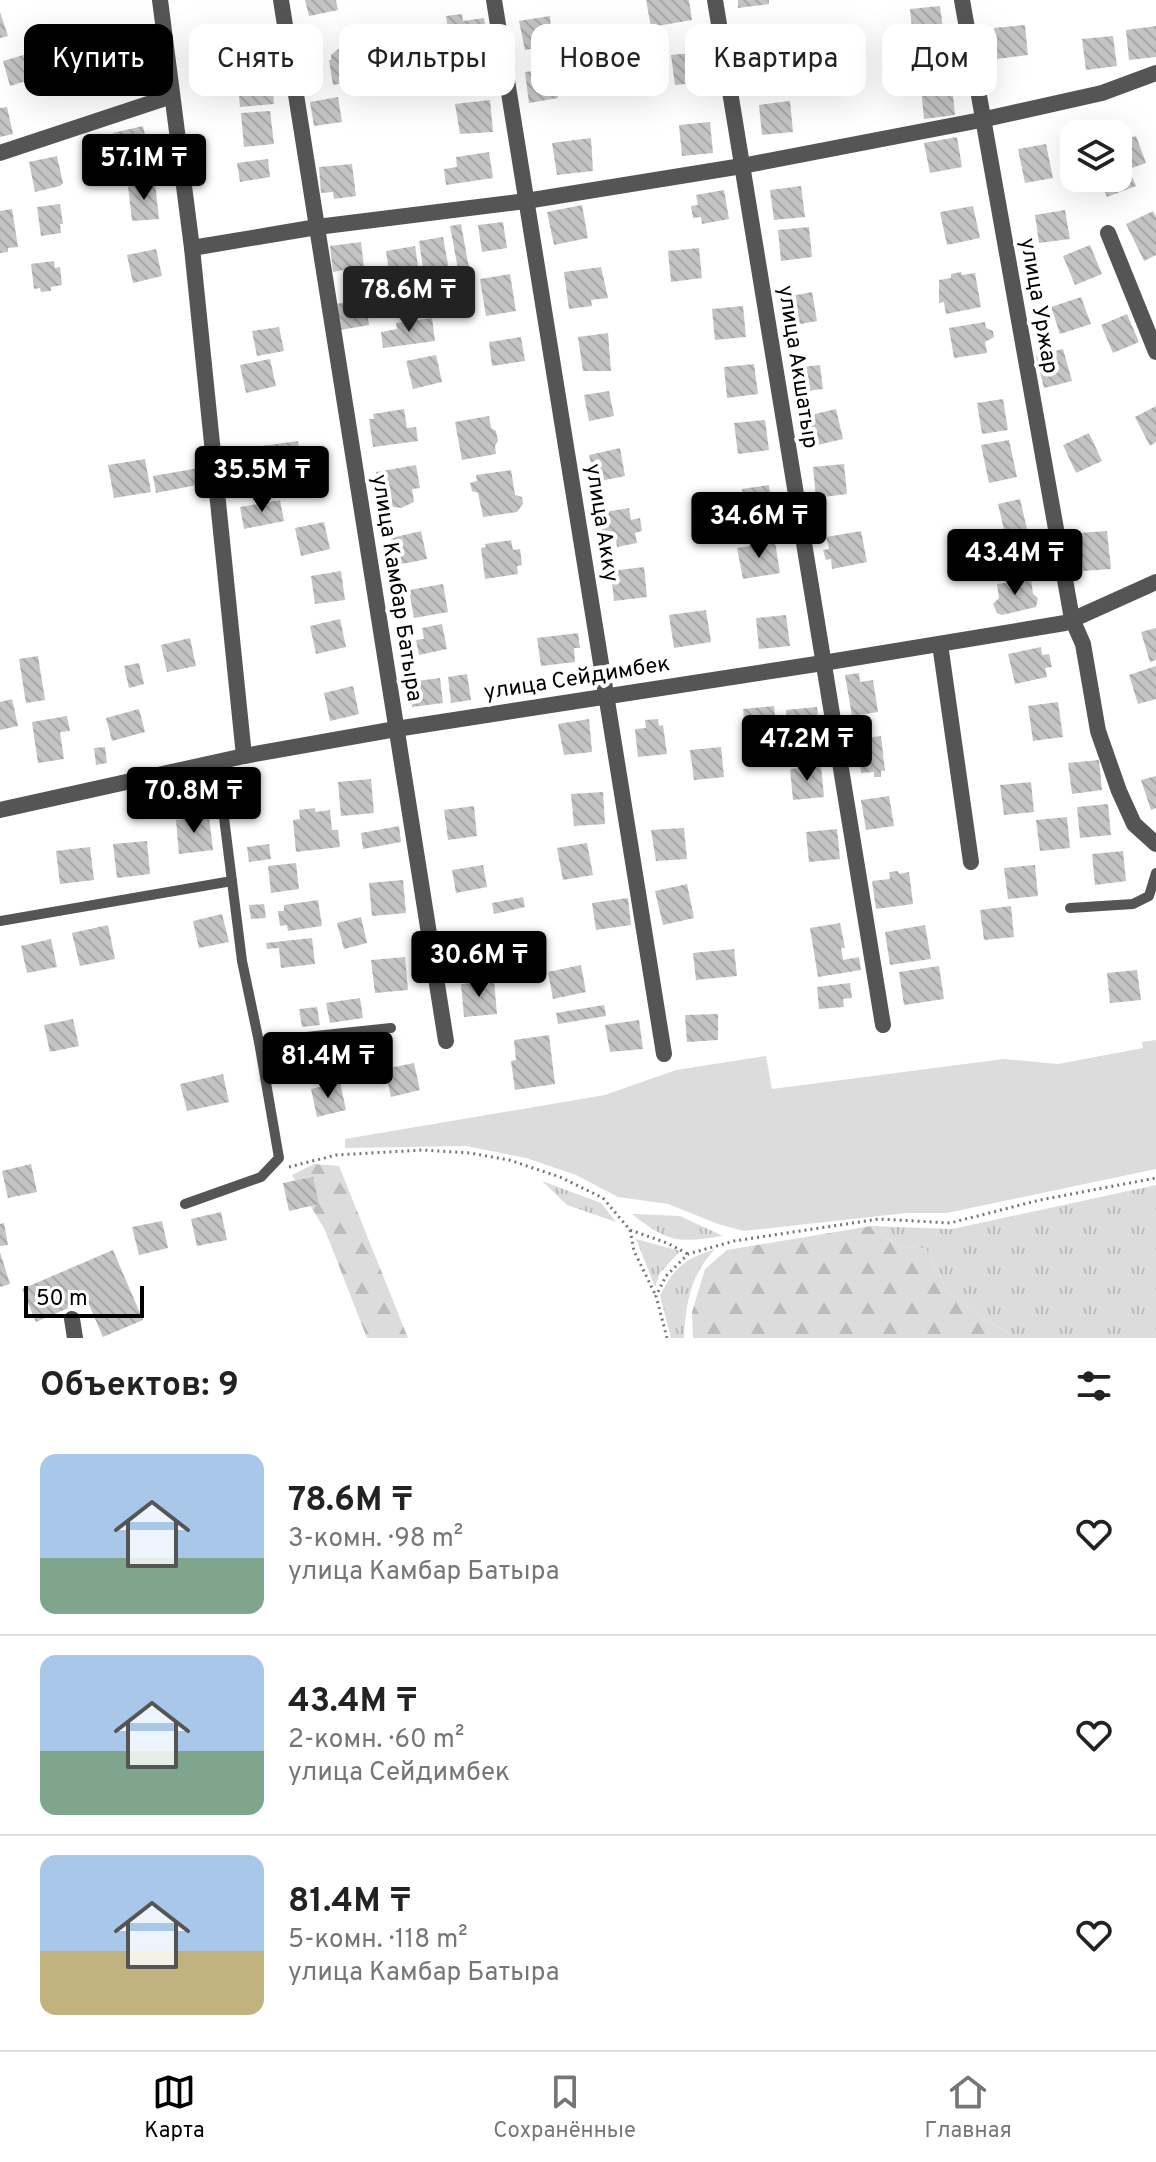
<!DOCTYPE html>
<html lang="ru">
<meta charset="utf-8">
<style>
:root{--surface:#fff;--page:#f6f6f6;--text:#222;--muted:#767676;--line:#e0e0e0;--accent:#000}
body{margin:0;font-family:Overpass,sans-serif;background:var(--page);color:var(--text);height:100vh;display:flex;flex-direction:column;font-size:30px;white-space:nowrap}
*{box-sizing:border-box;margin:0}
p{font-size:26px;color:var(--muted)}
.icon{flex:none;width:44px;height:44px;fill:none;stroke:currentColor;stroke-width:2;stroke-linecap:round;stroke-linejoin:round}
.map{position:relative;height:1338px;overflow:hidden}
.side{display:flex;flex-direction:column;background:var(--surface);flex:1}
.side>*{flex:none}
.top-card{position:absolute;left:24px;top:24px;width:1108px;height:72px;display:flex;gap:16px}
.buttons{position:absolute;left:1060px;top:120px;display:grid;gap:16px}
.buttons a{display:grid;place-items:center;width:72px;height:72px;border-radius:16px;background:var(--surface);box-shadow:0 8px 32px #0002;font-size:40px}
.scale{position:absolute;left:24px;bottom:20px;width:120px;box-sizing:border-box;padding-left:8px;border:4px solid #000;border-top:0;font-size:22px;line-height:28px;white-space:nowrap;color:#000;-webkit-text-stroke:6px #fff;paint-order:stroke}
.price{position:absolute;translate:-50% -68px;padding:0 18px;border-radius:8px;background:var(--accent);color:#fff;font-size:26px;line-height:52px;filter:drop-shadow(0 2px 4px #0008)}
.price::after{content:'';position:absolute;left:50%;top:48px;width:24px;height:18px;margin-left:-12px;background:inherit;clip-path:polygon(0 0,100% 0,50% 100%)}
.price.current{background:#222;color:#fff}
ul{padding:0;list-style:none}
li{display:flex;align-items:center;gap:24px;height:200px;padding:0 40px}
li+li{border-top:2px solid var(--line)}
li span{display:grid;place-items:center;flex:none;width:224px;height:160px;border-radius:16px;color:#555}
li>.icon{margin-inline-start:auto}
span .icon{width:96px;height:96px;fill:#fffc;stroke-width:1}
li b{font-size:34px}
h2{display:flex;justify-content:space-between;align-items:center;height:96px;padding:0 40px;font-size:34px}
.pill{padding:0 28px;border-radius:16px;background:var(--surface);box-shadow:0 8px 32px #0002;font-size:28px;line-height:72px}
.pill.current{background:var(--accent);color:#fff}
.dock{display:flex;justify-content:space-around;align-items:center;height:112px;border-top:2px solid var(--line);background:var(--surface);font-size:22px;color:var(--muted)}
.dock a{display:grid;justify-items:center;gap:4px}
.dock .current{color:var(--accent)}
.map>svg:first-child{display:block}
.grass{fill:url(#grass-tufts)}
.forest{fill:url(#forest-firs)}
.park{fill:#dcdcdc}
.building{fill:url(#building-back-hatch)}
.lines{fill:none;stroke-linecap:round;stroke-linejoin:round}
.path{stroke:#777;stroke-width:3;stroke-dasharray:2 4;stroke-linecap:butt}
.service{stroke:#555;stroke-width:10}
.minor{stroke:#555;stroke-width:16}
.labels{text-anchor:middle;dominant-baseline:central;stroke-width:8;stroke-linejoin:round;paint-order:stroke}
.street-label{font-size:22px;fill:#000;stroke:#fff}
</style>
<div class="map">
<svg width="1156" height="1338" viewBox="0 0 1156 1338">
<defs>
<pattern id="grass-tufts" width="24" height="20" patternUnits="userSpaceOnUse" patternTransform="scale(2)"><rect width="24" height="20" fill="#dcdcdc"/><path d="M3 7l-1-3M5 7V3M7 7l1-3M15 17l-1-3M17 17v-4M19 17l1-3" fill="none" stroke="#bbb"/></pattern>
<pattern id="forest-firs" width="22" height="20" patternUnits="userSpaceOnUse" patternTransform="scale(2)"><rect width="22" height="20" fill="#dcdcdc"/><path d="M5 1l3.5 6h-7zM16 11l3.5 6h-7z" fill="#bbb"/></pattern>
<pattern id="building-back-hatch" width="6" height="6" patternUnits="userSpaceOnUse" patternTransform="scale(2)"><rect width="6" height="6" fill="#c4c4c4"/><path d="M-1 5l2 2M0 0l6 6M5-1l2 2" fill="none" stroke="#a7a7a7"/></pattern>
</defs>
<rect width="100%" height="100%" fill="#fff"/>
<g class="grass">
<path d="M542 1181 601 1203 616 1222 567 1205Z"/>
<path d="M1156 1185V1338H1018L979 1316 947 1291 926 1249 899 1246 871 1226 952 1229Z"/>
<path d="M632 1214 680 1216 723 1236C677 1243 669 1243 632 1214Z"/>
<path d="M636 1239 680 1251 660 1273 655 1287Z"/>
<path d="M715 1249C690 1276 686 1302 684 1338H671L660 1296C674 1267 685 1259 715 1249Z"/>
</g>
<g class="forest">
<path d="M314 1164 339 1166 408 1338H367L325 1230 292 1175Z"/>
<path d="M871 1226 899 1246 926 1249 947 1291 979 1316 1018 1338H693L692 1312 705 1269 727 1250Z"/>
</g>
<path class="park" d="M1156 1040V1169L947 1213H906L744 1231 718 1224 668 1204 618 1197 576 1175 526 1158 466 1146 345 1148V1139L605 1095 676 1070 766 1056 772 1089 1004 1059 1058 1064 1143 1048 1142 1042Z"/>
<g class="building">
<path d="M305 0H336L338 10 309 16Z"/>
<path d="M646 0H689L692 20 651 27Z"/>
<path d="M738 0H769V4L738 8Z"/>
<path d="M940 6 944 37 913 40 910 9Z"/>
<path d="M0 12 8 36 0 38Z"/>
<path d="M462 14 463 21 484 18 487 36 472 39 474 48 451 51 446 16Z"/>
<path d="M550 16 552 45 525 50 519 21Z"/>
<path d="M1025 25 1028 55 997 59 994 28Z"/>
<path d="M1156 26V57L1129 60 1126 30Z"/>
<path d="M251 32 254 58 232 61 233 70 221 72 216 37Z"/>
<path d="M1113 36 1117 66 1086 70 1082 39Z"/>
<path d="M770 38 774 68 743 71 740 41Z"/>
<path d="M343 45 352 54 357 53 359 64 365 63 368 79 333 85 329 60H331V55Z"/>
<path d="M41 50 48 74 10 86 3 61Z"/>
<path d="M702 52 705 82 675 85 671 55Z"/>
<path d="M138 54 144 82 114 88 108 61Z"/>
<path d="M556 68 558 98 529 103 525 72Z"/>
<path d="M271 70 274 104 240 107 237 73Z"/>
<path d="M952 85 955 115 924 119 921 88Z"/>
<path d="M338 97 342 122 314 126 310 102Z"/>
<path d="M490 100 493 132 460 134 455 104Z"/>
<path d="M790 101 793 132 762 135 759 105Z"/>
<path d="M7 107 13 134 0 137V108Z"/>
<path d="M270 111 274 144 244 147 241 113Z"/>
<path d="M710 122 713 153 682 156 679 125Z"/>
<path d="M143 126 149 154 119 160 113 133Z"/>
<path d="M1136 136 1146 163 1129 169 1136 186 1107 197 1099 178H1118V142Z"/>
<path d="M957 137 962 167 930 173 924 143Z"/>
<path d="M591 138 593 171 557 175 552 143Z"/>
<path d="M1046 144 1053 178 1025 183 1018 149Z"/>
<path d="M489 152 493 178 446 185 444 169 457 167 456 157Z"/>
<path d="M57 156 63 183 60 186 35 192 29 162Z"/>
<path d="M268 159 270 177 240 182 237 163Z"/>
<path d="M352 164 356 196 334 199 333 192 321 193 319 167Z"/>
<path d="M155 183 159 219 132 221 128 186Z"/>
<path d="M801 186 805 217 774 220 770 190Z"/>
<path d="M724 190 729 219 702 224 701 217 693 218 691 206 698 205 696 195Z"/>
<path d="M60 204 63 224H60L61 233 41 236 37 207Z"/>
<path d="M582 205 588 238 554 245 547 212Z"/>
<path d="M973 206 980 238 947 245 940 212Z"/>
<path d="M12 209 18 247 8 248V252L0 253V211Z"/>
<path d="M1065 210 1070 239 1039 243 1035 215Z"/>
<path d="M1153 211 1156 217V255L1144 261 1126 224Z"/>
<path d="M503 222 507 248 482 252 478 225Z"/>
<path d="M461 224 471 279 460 280 450 226Z"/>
<path d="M809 227 812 257 781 261 778 230Z"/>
<path d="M443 237 449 270 424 274 419 241Z"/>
<path d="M361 242 364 268 354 269 355 275 345 276 344 270 333 272 330 246Z"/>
<path d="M1090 245 1102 274 1075 285 1063 256Z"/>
<path d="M415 246 420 279 391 284 386 251Z"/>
<path d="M699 248 702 278 671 282 668 251Z"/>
<path d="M156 249 162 276 133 283 127 255Z"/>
<path d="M54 261 55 268 60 267 62 285 51 287V291L41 292 40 288 34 289 31 264Z"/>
<path d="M601 267 608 298 591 300 592 306 569 309 564 272Z"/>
<path d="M961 272 962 275 975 273 981 307 946 314 944 302 939 303V280L951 278V274Z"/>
<path d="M510 274 516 311 486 316 480 279Z"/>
<path d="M812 292 817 321 795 325 794 320 785 321 781 298Z"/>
<path d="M1081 297 1091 324 1060 334 1051 307Z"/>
<path d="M365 299 369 325 340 330 336 304Z"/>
<path d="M743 306 746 337 715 340 712 309Z"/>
<path d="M1127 314 1139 342 1113 353 1101 325Z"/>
<path d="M432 318 435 341 383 348 381 332 397 329 396 323Z"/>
<path d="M985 322 986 328 993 331 994 337 985 342 987 353 954 358 949 328Z"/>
<path d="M279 327 284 351 257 356 252 331Z"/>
<path d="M608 333 611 371H583L578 337Z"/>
<path d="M521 337 525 361 492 366 489 342Z"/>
<path d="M1063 349 1072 381 1044 388 1036 356Z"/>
<path d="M436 355 442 382 413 389 406 361Z"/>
<path d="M270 359 276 386 246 393 240 365Z"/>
<path d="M754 364 758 394 727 398 724 367Z"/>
<path d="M820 365 823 389 798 392 795 368Z"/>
<path d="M609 391 614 416 589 421 584 395Z"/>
<path d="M1003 399 1008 430 982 434 977 403Z"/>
<path d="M1156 406V442L1150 446 1135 417Z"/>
<path d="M404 409 407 428 416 427 418 441 373 447 369 419H374L373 414Z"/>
<path d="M836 409 843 439 813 446 806 416Z"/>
<path d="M489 416 491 428 496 431 498 441 495 446 496 454 462 460 455 422Z"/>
<path d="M765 420 769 450 738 454 734 423Z"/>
<path d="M1089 433 1102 461 1076 473 1063 445Z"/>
<path d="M1009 440 1017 477 989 483 981 445Z"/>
<path d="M298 441 303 475 268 480 262 446Z"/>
<path d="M620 448 625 476 595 482 589 455Z"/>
<path d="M145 459 151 492 114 498 108 465Z"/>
<path d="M844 464 847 494 816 498 813 467Z"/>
<path d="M416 465 420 488 412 489 414 502 401 508 388 506 386 495 381 496 376 472Z"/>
<path d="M199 468 202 484 156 493 153 476Z"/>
<path d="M511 470 515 495 522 497 523 504 517 512 483 517 478 493 472 491 470 483 477 481 476 475Z"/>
<path d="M769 485 771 499 777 498 780 512 745 517 742 489Z"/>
<path d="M1020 499 1027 529 1021 530 1017 539 1010 533 1005 534 998 504Z"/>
<path d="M280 500 284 521 244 529 240 507Z"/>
<path d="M629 508 631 520 640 518 642 531 635 533 637 543 617 547 616 540 604 542 599 513Z"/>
<path d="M324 522 330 549 301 556 295 528Z"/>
<path d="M421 531 427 559 397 565 391 538Z"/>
<path d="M861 531 867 562 832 569 831 559 826 560 823 550 829 549 826 537Z"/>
<path d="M1107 531 1111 569 1083 571 1079 533Z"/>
<path d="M511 540 513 550 520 549 522 565 517 566 518 574 485 579 481 548 486 547 485 544Z"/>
<path d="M775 542 780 573 743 579 737 548Z"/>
<path d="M644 567 647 597 614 601 611 571Z"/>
<path d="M341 571 345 600 315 604 311 576Z"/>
<path d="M1031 579 1033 594 1038 598 1036 607 1002 615 997 613 993 604 999 598 997 584Z"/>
<path d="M443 584 448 612 414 618 409 590Z"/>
<path d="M706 610 711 642 674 648 669 615Z"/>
<path d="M786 615 790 646 759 649 756 618Z"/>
<path d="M340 619 346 647 316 654 310 626Z"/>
<path d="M442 624 447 649 419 655 416 640 424 639 422 628Z"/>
<path d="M1156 628V660L1150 662 1141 632Z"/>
<path d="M578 633 580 648H574L575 662 541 666 537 638Z"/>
<path d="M190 638 196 666 167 672 161 645Z"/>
<path d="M1041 647 1042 655 1049 654 1052 667 1045 668 1047 677 1015 684 1008 654Z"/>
<path d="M38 656 45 700 26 703 19 659Z"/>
<path d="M139 663 144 684 129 688 124 666Z"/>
<path d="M1156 666V699L1138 704 1129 675Z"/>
<path d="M859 673 860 682 873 680 878 712 852 716 845 675Z"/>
<path d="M467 674 471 700 451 703 448 677Z"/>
<path d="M440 678 443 703 412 707 409 682Z"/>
<path d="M353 686 359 714 330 721 324 693Z"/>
<path d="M12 699 18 726 0 730V702Z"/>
<path d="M1058 702 1063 737 1033 741 1028 706Z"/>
<path d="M774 706 777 736 746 740 743 709Z"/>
<path d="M817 707 820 738 789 741 786 710Z"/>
<path d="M139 709 145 732 112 741 106 718Z"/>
<path d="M67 716 70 731 60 732 64 759 38 763 32 722Z"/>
<path d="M589 719 592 752 564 755 558 724Z"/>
<path d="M658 719 659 726 663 725 667 754 638 757 635 729 646 728 645 720Z"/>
<path d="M881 736 885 771H881V777H874V772L861 773 857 739Z"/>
<path d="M105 747 107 763 96 765 94 748Z"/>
<path d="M721 747 724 777 694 780 690 750Z"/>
<path d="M1099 760 1102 790 1072 794 1068 763Z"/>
<path d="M821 766 824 797 793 800 790 769Z"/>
<path d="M1156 776V808L1151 810 1141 780Z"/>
<path d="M371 779 374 813 341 816 338 782Z"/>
<path d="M1031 782 1034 812 1004 815 1000 785Z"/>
<path d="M603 792 605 824 574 826 571 794Z"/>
<path d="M889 796 894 826 866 830 861 800Z"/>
<path d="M1108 804 1111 835 1080 838 1077 807Z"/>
<path d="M474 806 477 836 448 840 444 810Z"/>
<path d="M315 808V812L330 810 332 830H338L340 847 296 852 293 820 300 819 299 810Z"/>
<path d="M209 817 213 850 179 854 176 820Z"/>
<path d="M1067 817 1070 848 1040 851 1036 820Z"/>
<path d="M399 826 401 842 363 849 361 833Z"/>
<path d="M684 828 687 859 656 861 651 830Z"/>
<path d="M837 829 840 859 809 862 806 832Z"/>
<path d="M147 841 150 874 117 878 113 844Z"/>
<path d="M587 843 593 875 563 880 557 848Z"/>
<path d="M269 844 271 859 249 862 247 847Z"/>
<path d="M90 847 94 880 60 884 56 851Z"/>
<path d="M1123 851 1126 881 1095 885 1092 854Z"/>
<path d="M296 863 299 889 271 893 268 866Z"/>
<path d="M483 865 487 887 456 893 452 870Z"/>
<path d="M1035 865 1038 896 1008 899 1004 868Z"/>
<path d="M898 871 899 874 909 872 913 904 876 909 872 881 890 879 889 872Z"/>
<path d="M403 880 406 913 372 916 369 883Z"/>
<path d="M687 884 694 918 663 925 655 891Z"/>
<path d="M523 897 525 907 494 914 492 903Z"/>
<path d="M628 898 631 925 596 930 592 903Z"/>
<path d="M318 900 322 926 288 931 287 925 280 926 278 911H284V905Z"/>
<path d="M264 904 266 918 251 919 249 905Z"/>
<path d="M1011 906 1014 937 984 940 980 910Z"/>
<path d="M222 914 229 942 199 948 193 921Z"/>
<path d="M361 917 367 943 344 949 337 923Z"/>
<path d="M840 923 845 948H841L843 960 859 957 861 970 818 977 810 928Z"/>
<path d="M108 925 115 959 80 966 72 933Z"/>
<path d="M925 925 931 959 890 965 885 932Z"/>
<path d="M533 932 538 967 499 973 494 938Z"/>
<path d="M312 938 315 964 281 968 279 948 267 949 266 943Z"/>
<path d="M51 939 57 967 27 973 21 946Z"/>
<path d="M734 949 737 976 696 980 693 953Z"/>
<path d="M405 957 408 990 375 993 371 960Z"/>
<path d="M581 965 586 992 553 999 548 972Z"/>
<path d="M939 966 944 999 904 1005 899 972Z"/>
<path d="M1137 970 1141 1000 1110 1003 1107 973Z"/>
<path d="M494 981 497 1014 464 1017 461 984Z"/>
<path d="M850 983 852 998 843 999 844 1007 819 1009 817 987Z"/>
<path d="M360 998 363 1018 330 1023 326 1003Z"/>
<path d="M604 1005 606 1016 558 1024 556 1013Z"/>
<path d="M317 1007 320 1025 302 1027 299 1009Z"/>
<path d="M718 1014V1040L687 1042 685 1015Z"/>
<path d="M73 1019 79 1046 50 1052 44 1025Z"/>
<path d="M639 1020 643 1049 610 1052 605 1025Z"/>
<path d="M549 1035 555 1084 515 1090 511 1061 516 1060 514 1040Z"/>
<path d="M414 1063 420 1090 391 1097 385 1069Z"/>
<path d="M223 1074 229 1102 187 1111 180 1084Z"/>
<path d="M340 1082 346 1110 317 1117 311 1089Z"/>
<path d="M31 1164 37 1192 8 1198 2 1171Z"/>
<path d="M313 1177 319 1204 289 1211 283 1183Z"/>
<path d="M221 1212 227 1240 197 1246 191 1219Z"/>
<path d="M162 1221 168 1248 139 1255 132 1227Z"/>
<path d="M4 1223 8 1245 0 1246V1224Z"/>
<path d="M113 1250 143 1320 103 1337 87 1300 36 1322 22 1289Z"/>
<path d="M0 1252 10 1284 0 1287Z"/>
</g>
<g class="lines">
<g class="path">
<path d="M289 1167 336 1155 423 1150 470 1153 509 1160 560 1177 603 1198 630 1230 667 1243 688 1254"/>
<path d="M630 1230 634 1251 656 1296"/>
<path d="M667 1338 656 1296 666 1276 688 1254 734 1241 879 1219 950 1223 1040 1200 1156 1178"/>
</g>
<g class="service">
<path d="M217 762 242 961 259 1042 391 1028"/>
<path d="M1070 908 1133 904 1149 896 1156 873"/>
<path d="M0 921 232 881"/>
<path d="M185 1204 261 1177 279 1158 259 1042"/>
</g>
<g class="minor">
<path d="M160 0 192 248 244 756"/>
<path d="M281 0 446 1041"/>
<path d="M494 0 664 1054"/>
<path d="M715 0 883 1025"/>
<path d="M962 0 1072 619 1083 644 1098 731 1119 791 1134 824 1156 844"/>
<path d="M0 153 172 96"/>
<path d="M1108 233 1156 352"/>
<path d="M192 248 317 227 526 201 742 166 981 120 1102 93 1156 73"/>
<path d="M940 644 971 862"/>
<path d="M0 810 244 756 396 729 823 663 1065 623 1156 582"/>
<path d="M72 1319 75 1338"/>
</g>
</g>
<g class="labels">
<g class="street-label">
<text transform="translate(1038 306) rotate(80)">улица Уржар</text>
<text transform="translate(797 367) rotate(81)">улица Акшатыр</text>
<text transform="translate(601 523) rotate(81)">улица Акку</text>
<text transform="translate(396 588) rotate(81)">улица Камбар Батыра</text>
<text transform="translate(577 679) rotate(-9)">улица Сейдимбек</text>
</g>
</g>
</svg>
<div class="buttons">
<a><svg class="icon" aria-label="layers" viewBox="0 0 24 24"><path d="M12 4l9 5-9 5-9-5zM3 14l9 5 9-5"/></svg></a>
</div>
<div class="scale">50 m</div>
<b class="price" style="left:144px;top:202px">57.1M ₸</b>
<b class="price current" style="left:409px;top:334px">78.6M ₸</b>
<b class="price" style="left:262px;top:514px">35.5M ₸</b>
<b class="price" style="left:759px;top:560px">34.6M ₸</b>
<b class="price" style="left:1015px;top:597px">43.4M ₸</b>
<b class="price" style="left:807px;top:783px">47.2M ₸</b>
<b class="price" style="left:194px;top:835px">70.8M ₸</b>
<b class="price" style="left:479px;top:999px">30.6M ₸</b>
<b class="price" style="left:328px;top:1100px">81.4M ₸</b>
<div class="top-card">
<a class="pill current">Купить</a>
<a class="pill">Снять</a>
<a class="pill">Фильтры</a>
<a class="pill">Новое</a>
<a class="pill">Квартира</a>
<a class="pill">Дом</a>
</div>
</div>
<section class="side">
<h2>Объектов: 9<svg class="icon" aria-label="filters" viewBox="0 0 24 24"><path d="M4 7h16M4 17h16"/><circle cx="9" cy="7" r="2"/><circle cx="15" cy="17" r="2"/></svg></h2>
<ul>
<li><span style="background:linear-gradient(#a9c7e8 65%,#7fa58c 0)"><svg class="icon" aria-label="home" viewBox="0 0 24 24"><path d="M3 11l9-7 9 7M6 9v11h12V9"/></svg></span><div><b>78.6M ₸</b><p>3-комн. · 98 m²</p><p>улица Камбар Батыра</p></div><svg class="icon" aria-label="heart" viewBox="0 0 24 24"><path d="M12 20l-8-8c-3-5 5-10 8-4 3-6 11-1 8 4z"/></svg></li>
<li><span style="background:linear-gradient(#a9c7e8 60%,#7fa58c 0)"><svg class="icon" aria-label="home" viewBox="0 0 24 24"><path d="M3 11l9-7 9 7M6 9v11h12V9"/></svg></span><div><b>43.4M ₸</b><p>2-комн. · 60 m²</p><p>улица Сейдимбек</p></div><svg class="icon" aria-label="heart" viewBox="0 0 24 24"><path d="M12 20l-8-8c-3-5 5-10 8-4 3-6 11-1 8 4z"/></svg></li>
<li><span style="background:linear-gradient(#a9c7e8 60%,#c2b280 0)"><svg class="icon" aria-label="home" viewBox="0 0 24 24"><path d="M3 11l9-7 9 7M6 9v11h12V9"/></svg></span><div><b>81.4M ₸</b><p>5-комн. · 118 m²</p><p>улица Камбар Батыра</p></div><svg class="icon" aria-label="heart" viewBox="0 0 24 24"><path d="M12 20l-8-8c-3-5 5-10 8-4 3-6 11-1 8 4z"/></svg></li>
</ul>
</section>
<nav class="dock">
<a class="current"><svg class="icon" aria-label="map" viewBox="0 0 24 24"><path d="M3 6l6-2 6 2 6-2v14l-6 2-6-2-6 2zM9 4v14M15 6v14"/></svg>Карта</a>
<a><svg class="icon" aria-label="saved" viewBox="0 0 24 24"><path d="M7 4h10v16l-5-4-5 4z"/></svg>Сохранённые</a>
<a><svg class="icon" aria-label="home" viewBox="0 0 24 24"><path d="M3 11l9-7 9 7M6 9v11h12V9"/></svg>Главная</a>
</nav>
